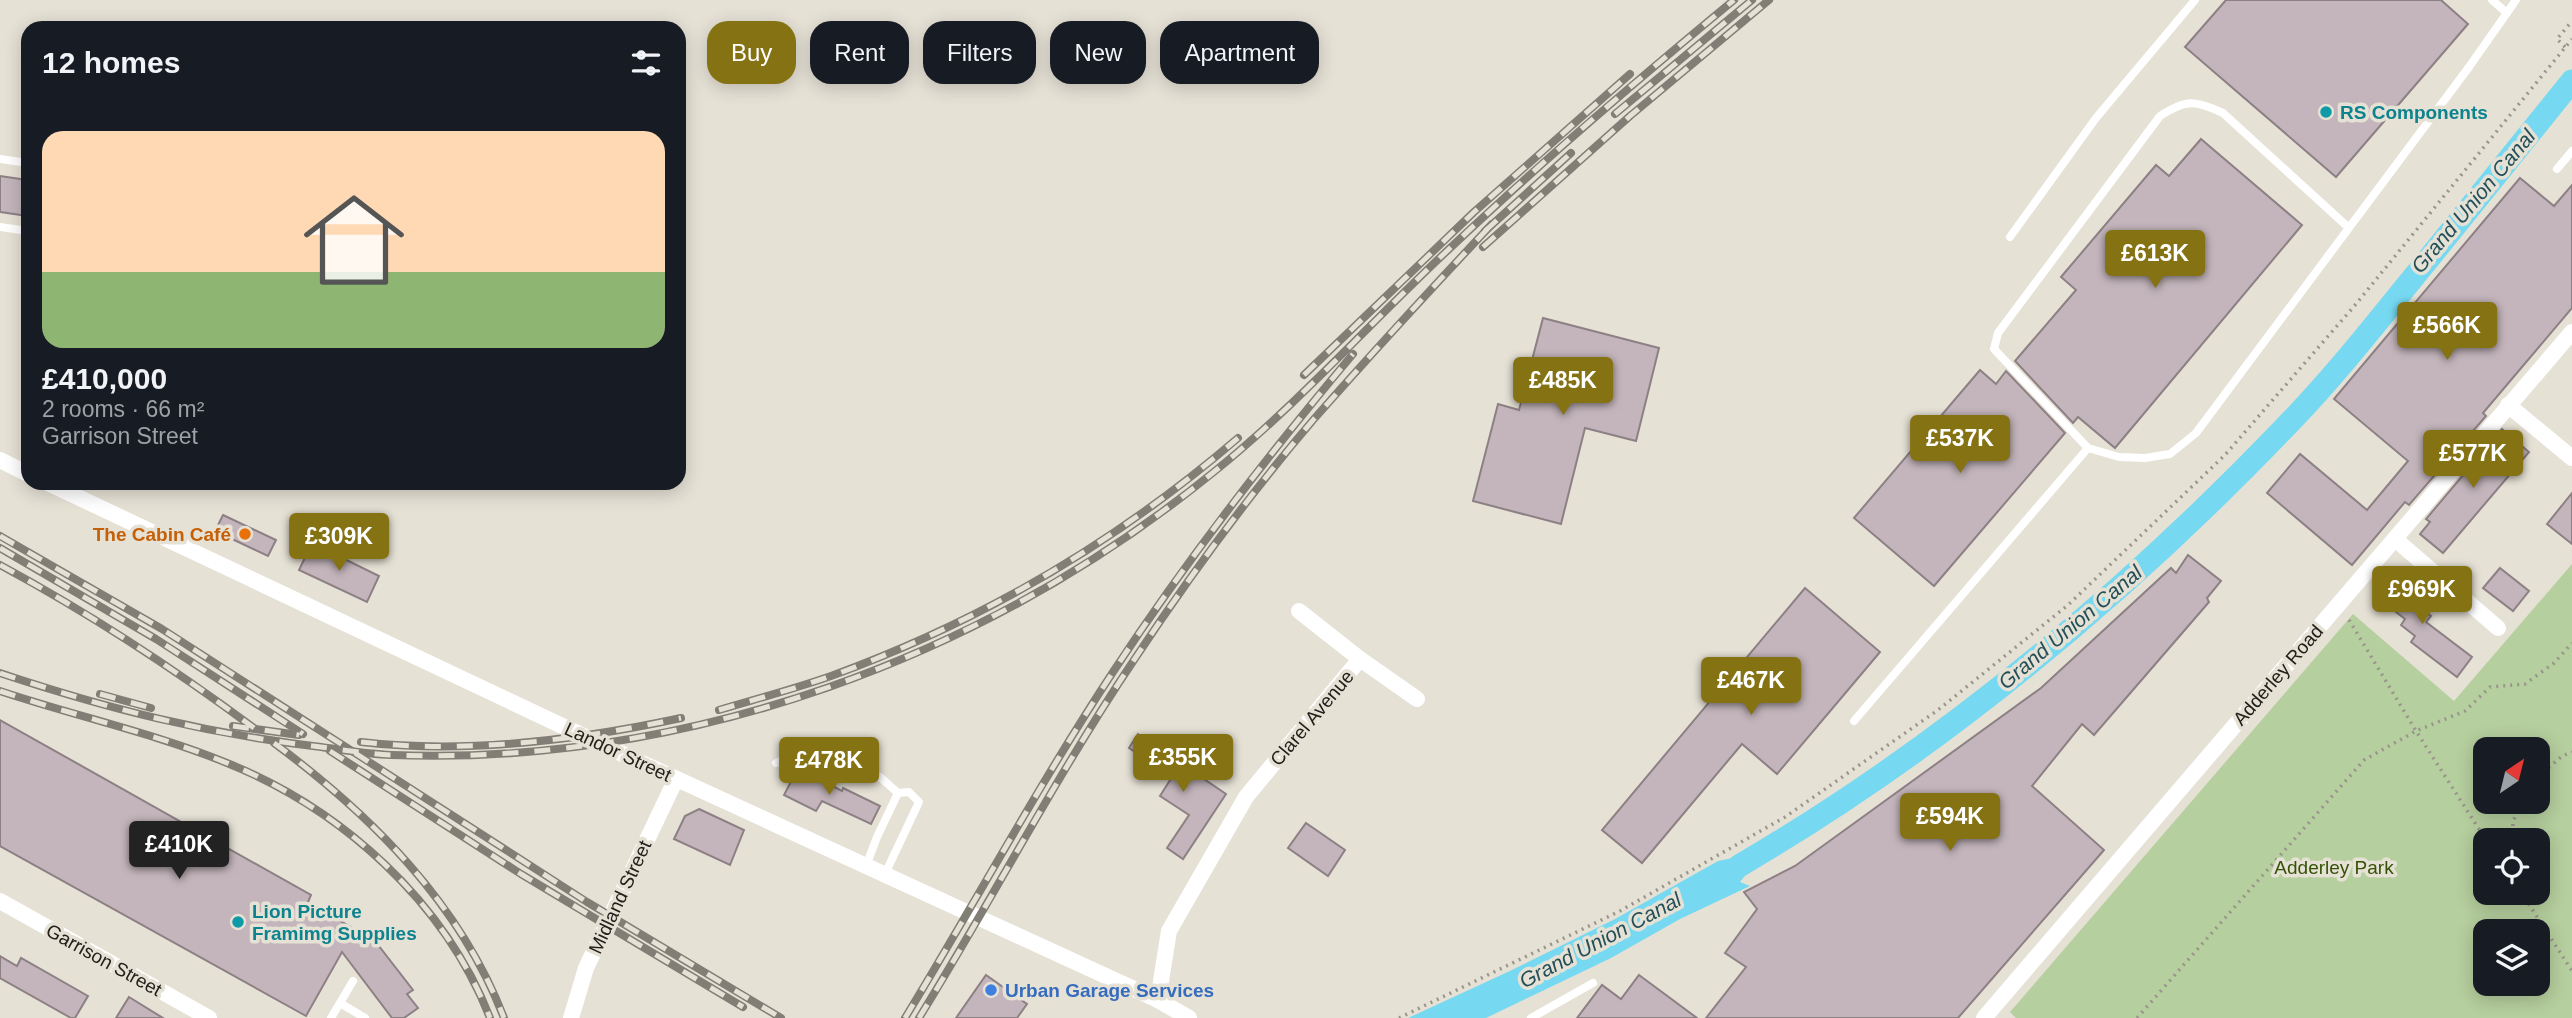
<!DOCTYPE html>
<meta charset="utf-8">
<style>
:root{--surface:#171b24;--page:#20242c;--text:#f1f3f6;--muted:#9ea1a6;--line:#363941;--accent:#857213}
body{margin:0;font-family:Arial,sans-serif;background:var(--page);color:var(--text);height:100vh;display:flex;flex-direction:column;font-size:26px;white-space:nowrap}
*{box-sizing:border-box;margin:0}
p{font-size:23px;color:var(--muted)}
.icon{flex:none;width:38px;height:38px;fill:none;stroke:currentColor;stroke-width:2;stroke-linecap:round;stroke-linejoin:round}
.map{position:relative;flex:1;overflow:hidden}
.sheet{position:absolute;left:21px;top:21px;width:665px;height:469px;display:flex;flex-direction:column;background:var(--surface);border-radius:21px;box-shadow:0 4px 18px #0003}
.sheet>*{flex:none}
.guide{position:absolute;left:707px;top:21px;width:665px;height:63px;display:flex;gap:14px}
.needle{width:46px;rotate:35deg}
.buttons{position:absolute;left:2473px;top:737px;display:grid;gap:14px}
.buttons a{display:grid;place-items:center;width:77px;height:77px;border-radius:14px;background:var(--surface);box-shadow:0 4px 18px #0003;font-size:35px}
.price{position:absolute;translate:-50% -60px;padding:0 16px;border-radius:7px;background:var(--accent);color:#fff;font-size:23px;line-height:46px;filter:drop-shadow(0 2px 4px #0008)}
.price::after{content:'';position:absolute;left:50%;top:42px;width:21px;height:16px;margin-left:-10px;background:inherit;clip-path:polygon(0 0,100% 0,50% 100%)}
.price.on{background:#222;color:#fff}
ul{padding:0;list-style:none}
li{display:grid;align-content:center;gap:14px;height:371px;padding:0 21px}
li+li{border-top:2px solid var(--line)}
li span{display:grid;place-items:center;height:217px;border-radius:21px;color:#555}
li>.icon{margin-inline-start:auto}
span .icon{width:126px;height:126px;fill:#fffc;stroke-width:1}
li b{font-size:30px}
h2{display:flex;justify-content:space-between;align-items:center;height:84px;padding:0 21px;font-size:30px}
.pill{padding:0 24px;border-radius:21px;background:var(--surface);box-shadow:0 4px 18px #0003;font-size:24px;line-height:63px}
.pill.on{background:var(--accent);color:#fff}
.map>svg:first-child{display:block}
.green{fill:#b6cf9e;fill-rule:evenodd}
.water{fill:#76d9f1}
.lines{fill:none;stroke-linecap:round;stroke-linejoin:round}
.canal{stroke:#76d9f1;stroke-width:23}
.building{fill:#c3b5bb;stroke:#8d8085;stroke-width:2}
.path{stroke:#99958c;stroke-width:3.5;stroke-dasharray:2 5;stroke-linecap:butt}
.lane{stroke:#fff;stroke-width:8}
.street{stroke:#fff;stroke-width:16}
.rail-casing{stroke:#817e76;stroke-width:8}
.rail{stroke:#e6e1d5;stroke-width:5;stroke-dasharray:16;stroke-linecap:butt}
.culture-dot{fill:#0f9aa8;stroke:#e6e1d5;stroke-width:2.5}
.food-dot{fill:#e8710a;stroke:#e6e1d5;stroke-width:2.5}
.shop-dot{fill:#3f7fe0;stroke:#e6e1d5;stroke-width:2.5}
.labels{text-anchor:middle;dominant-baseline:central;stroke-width:7;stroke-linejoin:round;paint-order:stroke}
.culture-label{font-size:19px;font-weight:bold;fill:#0d838f;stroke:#e6e1d5;text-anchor:start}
.food-label{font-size:19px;font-weight:bold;fill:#c56008;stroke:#e6e1d5;text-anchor:end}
.street-label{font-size:19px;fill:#22201b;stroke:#e6e1d5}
.park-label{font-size:19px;fill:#355206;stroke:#e6e1d5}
.shop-label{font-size:19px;font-weight:bold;fill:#366cbe;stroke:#e6e1d5;text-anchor:start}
.water-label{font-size:21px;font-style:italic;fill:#234f59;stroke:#e6e1d5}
</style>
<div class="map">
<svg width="2572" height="1018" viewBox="0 0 2572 1018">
<rect width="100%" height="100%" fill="#e6e1d5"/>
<path class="green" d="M2572 564V1018H2016L2010 1012 2353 614 2454 701ZM2538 749V802H2485V749ZM2485 840H2538V892H2485ZM2485 931H2538V984H2485Z"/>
<path class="water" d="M1764 845 1770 854 1751 868 1740 882 1750 886 1680 919 1611 958 1486 1018H1408L1512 970 1615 919 1718 861 1752 854Z"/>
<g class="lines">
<path class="canal" d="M1739 866C1944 746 2128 592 2292 420 2341 369 2385 312 2430 257 2477 198 2525 140 2572 81"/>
</g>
<g class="building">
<path d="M2226 0H2441L2468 24 2336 177 2185 47Z"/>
<path d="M2201 139 2302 225 2115 448 2078 417 2073 423 2015 361 2076 290 2061 277 2156 165 2169 176Z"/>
<path d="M0 176 28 180V216L0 212Z"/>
<path d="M2520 178 2554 206 2572 185V308L2483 413 2486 416 2409 505 2405 502 2352 565 2267 493 2300 454 2367 510 2408 461 2334 399Z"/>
<path d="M1543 318 1659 348 1636 441 1585 428 1561 524 1473 501 1498 404 1519 410Z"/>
<path d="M1980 370 1996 384 2006 371 2065 433 1934 586 1854 518Z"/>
<path d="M2502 429 2529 452 2443 553 2420 534 2430 522 2426 519Z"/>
<path d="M2572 493V544L2547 524Z"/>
<path d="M223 515 276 540 268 556 215 531Z"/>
<path d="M312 543 379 576 367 602 299 570Z"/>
<path d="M2188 555 2221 581 2207 598 2209 602 2094 735 2082 724 2032 786 2104 850 1958 1018H1706L1746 967 1725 953 1757 909 1744 892 1795 866 2041 688 2171 568 2176 573Z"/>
<path d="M2500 568 2529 591 2513 611 2483 588Z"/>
<path d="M2390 574 2420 598 2415 604 2431 616 2426 622 2472 657 2457 677 2411 642 2415 636 2401 625 2405 619 2374 595Z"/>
<path d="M1805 588 1880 652 1777 774 1742 744 1642 863 1602 830Z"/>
<path d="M0 720 311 895 308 902 375 941 413 990 407 994 418 1008 404 1018H392L342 952 306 1016 0 846Z"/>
<path d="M1138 734 1226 794 1183 859 1167 848 1189 815 1160 796 1172 777 1129 748Z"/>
<path d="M798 768 842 791 843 788 880 806 871 824 822 801 816 811 784 795Z"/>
<path d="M699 809 744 830 730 865 674 839 685 816Z"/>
<path d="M1306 823 1345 850 1328 876 1288 848Z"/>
<path d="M0 956 17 966 21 958 88 996 75 1018H71L0 978Z"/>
<path d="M986 975 1027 1004 1017 1018H956Z"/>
<path d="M1639 975 1697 1018H1577L1602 985 1621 999Z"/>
<path d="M129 997 163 1018H116Z"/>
</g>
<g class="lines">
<g class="path">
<path d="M2565 47 2557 39 2572 21"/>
<path d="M2349 620 2416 731 2486 840"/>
<path d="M2538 777 2562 756 2572 752"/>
<path d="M2512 840 2513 822 2521 802"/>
<path d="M2521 892 2572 971"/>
<path d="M1399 1018 1620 911 1785 817 1938 710 2068 605 2225 455 2356 304 2572 39"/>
<path d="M2137 1018 2364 760 2416 731 2465 711 2490 687 2525 684 2554 663 2572 643"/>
</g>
<g class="lane">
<path d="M2492 0 2507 13"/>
<path d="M0 159 28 163"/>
<path d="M2557 169 2572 151"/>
<path d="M0 227 28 231"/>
<path d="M2349 228 2223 113C2195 100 2186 99 2160 116L1998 333 1994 349 2088 448 2119 457 2145 458 2170 454 2196 433 2469 67 2516 0"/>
<path d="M2010 237 2096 118 2195 0"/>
<path d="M1854 721 2088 448"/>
<path d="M776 763 793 754 811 752 880 777 898 793"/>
<path d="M866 866 877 837 898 793 909 792 919 802 884 876"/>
<path d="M340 1003 365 1018"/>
<path d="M331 1018 353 981"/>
<path d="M1531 1018 1593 983"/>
</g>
<g class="street">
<path d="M2508 405 2572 458"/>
<path d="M0 460 28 474"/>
<path d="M48 483 592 740 1158 1000 1189 1018"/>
<path d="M2395 539 2498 628"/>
<path d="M1299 611 1360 659 1417 699"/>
<path d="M0 901 209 1018"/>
<path d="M1158 1000 1169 931 1246 797 1360 659"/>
<path d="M571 1018 586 968 676 779"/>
<path d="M1984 1018 2572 332"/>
</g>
<g class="rail-casing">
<g id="rail">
<path d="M1615 114 1752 0"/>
<path d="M1485 231 1571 153"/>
<path d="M1483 247 1630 116 1769 0"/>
<path d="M1304 375 1474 212 1630 74"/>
<path d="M0 536 162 629 587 902 781 1018"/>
<path d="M0 548 156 639 303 734"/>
<path d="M0 565C89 613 173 668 254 728"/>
<path d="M0 673C108 709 208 734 321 747 344 750 368 754 391 755 689 766 985 658 1215 471 1298 404 1370 323 1448 250 1540 163 1636 81 1734 0"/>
<path d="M0 691C75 716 154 733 227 763 342 809 445 902 490 1018"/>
<path d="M100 694 151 708"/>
<path d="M719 710C756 699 794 689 831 676 980 622 1118 541 1238 438"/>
<path d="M233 726 299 735"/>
<path d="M361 742C466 754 579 740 681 718"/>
<path d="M274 743C371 815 460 903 504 1018"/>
<path d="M330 751 521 874 743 1007"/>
<path d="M905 1018C975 903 1039 784 1113 672 1186 561 1268 455 1353 354"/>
<path d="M919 1018C992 900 1056 776 1134 660 1189 577 1249 495 1314 419 1372 353 1432 288 1492 224"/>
</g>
</g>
<use href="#rail" class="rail"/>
</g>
<g class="culture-dot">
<circle cx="2326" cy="112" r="7"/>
<circle cx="238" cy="922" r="7"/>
</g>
<circle class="food-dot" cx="245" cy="534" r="7"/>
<circle class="shop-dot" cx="991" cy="990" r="7"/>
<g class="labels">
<g class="culture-label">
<text x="2340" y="112">RS Components</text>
<text x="252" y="911">Lion Picture<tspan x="252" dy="22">Framimg Supplies</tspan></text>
</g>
<g class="food-label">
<text x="231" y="534">The Cabin Café</text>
</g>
<g class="street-label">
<text transform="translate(2278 675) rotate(-49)">Adderley Road</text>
<text transform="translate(1312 718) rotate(-50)">Clarel Avenue</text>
<text transform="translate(618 752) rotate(25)">Landor Street</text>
<text transform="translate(620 897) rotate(-65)">Midland Street</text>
<text transform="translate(104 960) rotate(29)">Garrison Street</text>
</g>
<g class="park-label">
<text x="2334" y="867">Adderley Park</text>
</g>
<g class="shop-label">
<text x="1005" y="990">Urban Garage Services</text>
</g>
<g class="water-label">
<text transform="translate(2473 201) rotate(-50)">Grand Union Canal</text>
<text transform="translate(2070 627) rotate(-40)">Grand Union Canal</text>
<text transform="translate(1600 940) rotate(-28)">Grand Union Canal</text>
</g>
</g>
</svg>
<div class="buttons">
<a><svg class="needle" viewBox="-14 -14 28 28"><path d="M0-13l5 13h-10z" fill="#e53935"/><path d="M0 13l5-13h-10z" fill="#9ea1a6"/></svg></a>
<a><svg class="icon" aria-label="locate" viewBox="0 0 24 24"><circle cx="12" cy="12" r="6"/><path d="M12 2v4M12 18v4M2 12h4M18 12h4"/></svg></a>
<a><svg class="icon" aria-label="layers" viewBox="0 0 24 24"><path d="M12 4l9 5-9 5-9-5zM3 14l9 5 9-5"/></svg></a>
</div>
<b class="price" style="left:2155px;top:290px">£613K</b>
<b class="price" style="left:2447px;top:362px">£566K</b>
<b class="price" style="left:1563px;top:417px">£485K</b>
<b class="price" style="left:1960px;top:475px">£537K</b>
<b class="price" style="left:2473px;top:490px">£577K</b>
<b class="price" style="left:339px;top:573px">£309K</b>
<b class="price" style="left:2422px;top:626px">£969K</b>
<b class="price" style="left:1751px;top:717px">£467K</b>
<b class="price" style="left:1183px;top:794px">£355K</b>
<b class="price" style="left:829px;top:797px">£478K</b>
<b class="price" style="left:1950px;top:853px">£594K</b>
<b class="price on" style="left:179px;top:881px">£410K</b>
<div class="guide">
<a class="pill on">Buy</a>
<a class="pill">Rent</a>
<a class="pill">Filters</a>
<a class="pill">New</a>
<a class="pill">Apartment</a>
</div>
<section class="sheet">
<h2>12 homes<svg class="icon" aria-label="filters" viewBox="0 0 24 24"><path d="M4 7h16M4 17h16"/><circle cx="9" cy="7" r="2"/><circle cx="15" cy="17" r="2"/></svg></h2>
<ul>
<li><span style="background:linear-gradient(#ffd9b3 65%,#8fb573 0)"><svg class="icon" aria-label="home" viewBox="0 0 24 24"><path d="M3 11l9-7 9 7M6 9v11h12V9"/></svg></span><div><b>£410,000</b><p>2 rooms · 66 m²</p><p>Garrison Street</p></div></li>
</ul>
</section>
</div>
